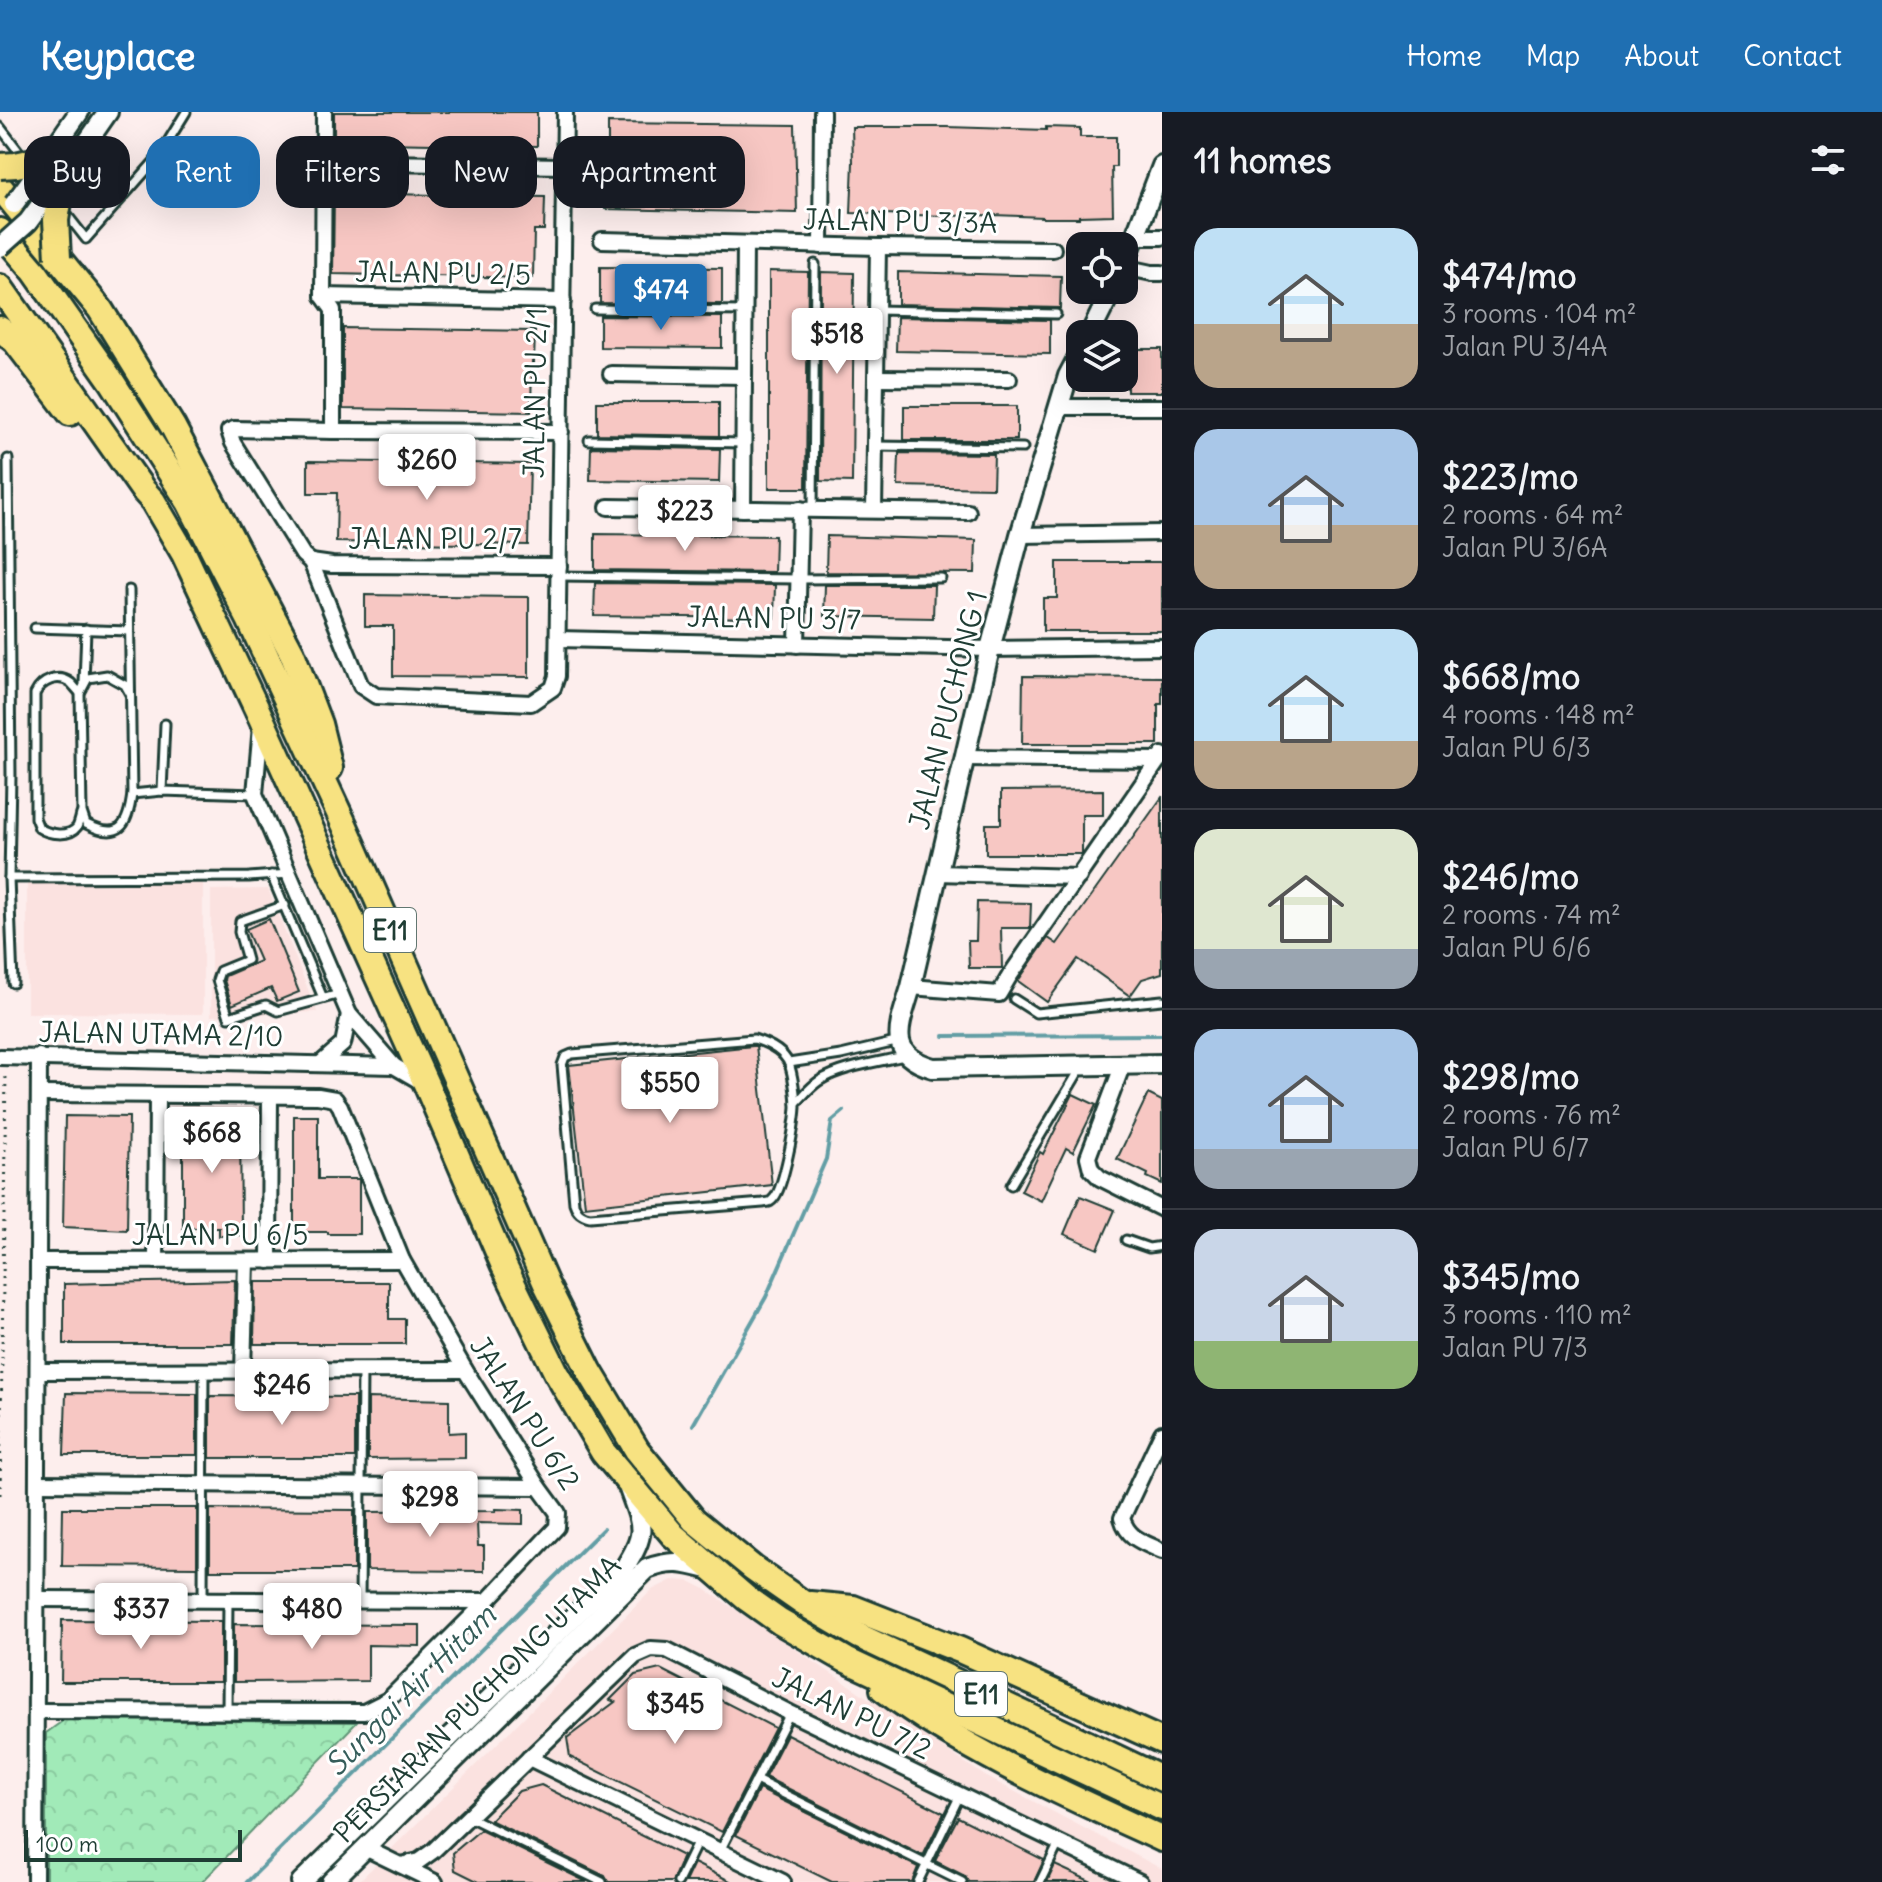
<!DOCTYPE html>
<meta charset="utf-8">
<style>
:root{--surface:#171b24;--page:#20242c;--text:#f1f3f6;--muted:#9ea1a6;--line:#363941;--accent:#1f6fb2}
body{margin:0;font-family:Delius,sans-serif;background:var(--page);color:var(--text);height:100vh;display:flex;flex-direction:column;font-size:30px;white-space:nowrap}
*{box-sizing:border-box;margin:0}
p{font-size:26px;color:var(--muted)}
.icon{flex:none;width:44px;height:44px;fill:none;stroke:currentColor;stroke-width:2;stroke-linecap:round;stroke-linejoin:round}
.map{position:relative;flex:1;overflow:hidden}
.panel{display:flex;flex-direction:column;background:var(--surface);width:720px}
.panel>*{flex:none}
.banner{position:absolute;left:24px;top:24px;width:760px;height:72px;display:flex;gap:16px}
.controls{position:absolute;left:1066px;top:120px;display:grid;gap:16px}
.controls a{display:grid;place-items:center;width:72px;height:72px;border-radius:16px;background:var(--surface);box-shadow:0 8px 32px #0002;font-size:40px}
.scale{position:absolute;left:24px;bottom:20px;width:218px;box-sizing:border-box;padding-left:8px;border:4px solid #1f3d34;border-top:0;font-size:22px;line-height:28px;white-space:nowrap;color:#1f3d34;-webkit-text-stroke:6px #fff;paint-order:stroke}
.price{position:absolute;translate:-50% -68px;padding:0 18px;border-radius:8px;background:#fff;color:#222;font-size:26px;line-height:52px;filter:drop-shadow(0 2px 4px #0008)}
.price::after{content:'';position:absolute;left:50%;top:48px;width:24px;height:18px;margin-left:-12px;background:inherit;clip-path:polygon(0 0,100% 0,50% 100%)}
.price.active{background:var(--accent);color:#fff}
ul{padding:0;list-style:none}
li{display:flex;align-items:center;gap:24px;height:200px;padding:0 32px}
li+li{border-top:2px solid var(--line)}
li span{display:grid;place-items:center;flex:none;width:224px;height:160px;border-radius:24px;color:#555}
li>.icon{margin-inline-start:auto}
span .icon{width:96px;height:96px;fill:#fffc;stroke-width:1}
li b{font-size:34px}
h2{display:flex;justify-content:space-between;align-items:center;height:96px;padding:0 32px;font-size:34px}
.tag{padding:0 28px;border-radius:24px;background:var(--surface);box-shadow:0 8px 32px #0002;font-size:28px;line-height:72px}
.tag.active{background:var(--accent);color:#fff}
header{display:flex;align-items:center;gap:48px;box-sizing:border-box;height:112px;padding:0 40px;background:var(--accent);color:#fff}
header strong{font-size:38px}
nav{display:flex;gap:44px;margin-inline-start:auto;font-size:28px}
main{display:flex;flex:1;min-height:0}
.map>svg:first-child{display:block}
.built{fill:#fbe2e0}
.forest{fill:url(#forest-crowns);stroke:#609476;stroke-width:2}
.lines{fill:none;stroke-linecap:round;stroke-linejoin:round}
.stream{stroke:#639ea5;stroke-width:4}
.building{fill:#f7c7c3;stroke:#1f3d34;stroke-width:2}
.lane-casing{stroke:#1f3d34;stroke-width:13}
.street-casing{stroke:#1f3d34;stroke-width:20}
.secondary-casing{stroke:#1f3d34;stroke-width:24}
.highway-casing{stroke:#1f3d34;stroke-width:30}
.path{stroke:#1f3d34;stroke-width:3;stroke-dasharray:2 6;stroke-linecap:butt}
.lane{stroke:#fff;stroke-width:7}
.street{stroke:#fff;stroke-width:14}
.secondary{stroke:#fff;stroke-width:18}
.highway{stroke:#f7e281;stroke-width:24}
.secondary-bridge-casing{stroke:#1f3d34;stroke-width:24;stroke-linecap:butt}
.highway-bridge-casing{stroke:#1f3d34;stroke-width:30;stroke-linecap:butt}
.secondary-bridge{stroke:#fff;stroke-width:18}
.highway-bridge{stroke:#f7e281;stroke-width:24}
.labels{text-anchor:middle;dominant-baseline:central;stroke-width:6;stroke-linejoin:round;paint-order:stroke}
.shield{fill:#fff;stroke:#627771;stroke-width:2}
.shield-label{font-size:26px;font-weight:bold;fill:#1f3d34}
.street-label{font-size:28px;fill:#1f3d34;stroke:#fff}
.water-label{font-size:30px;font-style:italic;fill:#365d5a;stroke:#fff}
</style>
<header>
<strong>Keyplace</strong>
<nav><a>Home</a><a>Map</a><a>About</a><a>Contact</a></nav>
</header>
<main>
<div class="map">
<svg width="1162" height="1770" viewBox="0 0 1162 1770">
<defs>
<pattern id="forest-crowns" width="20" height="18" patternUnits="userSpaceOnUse" patternTransform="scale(2)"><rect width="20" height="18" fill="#a1eab8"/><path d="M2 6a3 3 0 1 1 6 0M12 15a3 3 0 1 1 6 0" fill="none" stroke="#8aca9f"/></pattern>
</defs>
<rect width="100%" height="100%" fill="#fdeeed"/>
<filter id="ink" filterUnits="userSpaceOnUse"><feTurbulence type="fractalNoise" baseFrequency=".0125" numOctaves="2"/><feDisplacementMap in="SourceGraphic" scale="16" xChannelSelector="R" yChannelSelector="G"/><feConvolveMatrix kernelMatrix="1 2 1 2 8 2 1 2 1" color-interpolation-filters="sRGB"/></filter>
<g filter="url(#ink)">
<g class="built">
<path d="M27 770 203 771V902L27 901Z"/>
<path d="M268 777 317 900 211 904V778Z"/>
<path d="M672 1468 689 1469 705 1477 985 1664 1162 1757V1770H358L652 1478Z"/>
</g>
<path class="forest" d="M64 1608 357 1610 202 1770H46V1621Z"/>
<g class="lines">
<g class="stream">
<path d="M944 924 1162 923"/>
<path d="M693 1313 766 1185 826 1047 832 1009 844 999"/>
<path d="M247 1770 603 1417"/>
</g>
</g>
<g class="building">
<path d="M334 0H537V34L334 30Z"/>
<path d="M608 11 795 13 797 101 605 97 606 62H608Z"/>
<path d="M852 15H947L1046 18V15L1080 16V25H1116V55H1112L1113 103 1079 104V106H1043V105L993 103 947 104 851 101 853 50Z"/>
<path d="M334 81 545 85 544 118H534L533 166 333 162Z"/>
<path d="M600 155 722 156V192L600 191Z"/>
<path d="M769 159 808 160 806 376H769Z"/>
<path d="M821 160 854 161 852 370 820 369Z"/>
<path d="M898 160 1061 164 1060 196 898 192Z"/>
<path d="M600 204 722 205V236L600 235Z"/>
<path d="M897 205 1050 208V242L896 239Z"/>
<path d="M343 216 535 219 534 251 532 250 531 300 343 297Z"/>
<rect x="1127" y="237" width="35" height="43"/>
<path d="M597 290H719V324L597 322Z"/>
<rect x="904" y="294" width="113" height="34"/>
<path d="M591 335 720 337 719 370 590 368Z"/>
<path d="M899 341 994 342 993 376 898 374Z"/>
<path d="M308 349 530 352 528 433 336 430 337 381H308Z"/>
<path d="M595 422 775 424 774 460 595 458Z"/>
<path d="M827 424 976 428 975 461 826 460Z"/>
<path d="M1057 450H1162V519H1043V486H1057Z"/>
<path d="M595 471 775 473 774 506 594 504Z"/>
<path d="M825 473H934L933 506 824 504Z"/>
<path d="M365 483 529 485V565L393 564V514H365Z"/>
<path d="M1023 564 1162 565V592H1158V632H1022Z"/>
<path d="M1103 678V703H1082V742H986V712H1001V679Z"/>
<path d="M1162 685V861L1142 867 1130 884 1078 847 1047 890 1018 869 1048 826 1057 832Z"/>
<path d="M977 790 1031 791 1030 816H1001L1002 856H969L968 829H976Z"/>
<path d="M269 807 299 880 277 889 271 876 232 893 224 868 225 864 260 849 246 817Z"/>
<path d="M753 934H756L772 1073 585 1094 569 953Z"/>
<path d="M1073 982 1096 993 1073 1040 1066 1036 1041 1089 1021 1079 1040 1040 1043 1042Z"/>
<path d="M1148 982 1162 989V1072L1147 1065 1148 1062 1117 1047Z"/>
<path d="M65 1004 129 1005 127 1118 63 1115Z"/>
<path d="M294 1004H318V1067H359V1122H328V1120H294Z"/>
<path d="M183 1005H207V1007H240L241 1123 219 1124V1116H183Z"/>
<path d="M1080 1084 1115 1098 1098 1137 1064 1122Z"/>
<path d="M235 1168 233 1232H64V1172Z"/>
<path d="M255 1170H389V1207H405V1232H254Z"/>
<path d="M66 1281 197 1282V1343H64Z"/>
<path d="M210 1284 355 1285V1346H210Z"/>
<path d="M368 1286 449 1288V1321L465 1320V1346L368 1347Z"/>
<path d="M63 1396H197V1455L62 1454Z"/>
<path d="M210 1397 354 1398V1458H210Z"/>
<path d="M496 1397 523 1398V1412L477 1411 478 1434H484V1459L367 1458V1400L496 1399Z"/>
<path d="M62 1508 221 1509V1570H61Z"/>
<path d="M234 1512 420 1513V1534L368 1533V1569L234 1570Z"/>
<path d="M660 1557 775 1616 722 1720 570 1645 567 1626 615 1590 610 1588 635 1563Z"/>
<path d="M787 1622 944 1701 923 1744 765 1665Z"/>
<path d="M541 1673 683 1744 672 1770H608L605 1764 490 1708 519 1679Z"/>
<path d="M759 1677 918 1755 912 1770H832L736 1723Z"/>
<path d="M958 1705 1044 1748 1034 1770H968L965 1764 935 1749Z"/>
<path d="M480 1718 587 1770H479L455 1758 453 1741Z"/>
<path d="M694 1751 732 1770H685Z"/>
<path d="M1055 1753 1057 1754 1092 1770H1047Z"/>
</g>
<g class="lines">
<g class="lane-casing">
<g id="lane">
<path d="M0 15 23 45"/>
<path d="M64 99 86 127 159 44 186 0"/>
<path d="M595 197 744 199"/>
<path d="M877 198 1056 202"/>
<path d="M589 328 743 331"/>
<path d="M875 334 1023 336"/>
<path d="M8 347 11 664 9 766 249 765 289 762"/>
<path d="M813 397 815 152"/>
<path d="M559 464 799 467 941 466"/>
<path d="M129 478 132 682C128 714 120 729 86 712L82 700 80 581 88 566 107 563 125 573 130 582"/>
<path d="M35 516 129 519"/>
<path d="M84 571 86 517"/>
<path d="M80 581C77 578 74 574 71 571 58 561 41 569 35 582V706L39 716C48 722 69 726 77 715 79 711 80 706 81 702"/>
<path d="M162 679 165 612"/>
<path d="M132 682 162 679 255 682"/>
<path d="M271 763 323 886"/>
<path d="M9 766 13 871"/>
<path d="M285 793 240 809 239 820 247 848 220 859 217 868 229 905 266 893 278 899 340 882"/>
<path d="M1014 887 1036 901 1162 888"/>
<path d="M754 927C767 931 783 938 789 952 793 962 796 985 796 995 795 1012 784 1075 774 1086 770 1091 769 1090 763 1091L590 1105C581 1103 577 1100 574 1091L562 953 565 945 572 942Z"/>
<path d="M789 951 841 943 900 929"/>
<path d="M796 991C803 984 810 975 819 969 841 955 879 950 904 944"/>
<path d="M1011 1073 1082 954"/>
<path d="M1126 1128 1149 1136 1162 1134"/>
<path d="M203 1488 204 1259"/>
<path d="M360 1489 362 1259"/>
<path d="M227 1598 228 1488"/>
<path d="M756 1668 962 1770"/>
<path d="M469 1705 602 1770"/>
<path d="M720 1739 790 1601"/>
<path d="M678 1770 698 1729"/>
<path d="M918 1770 960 1683"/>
<path d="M1040 1770 1059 1731"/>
</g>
</g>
<g class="street-casing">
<g id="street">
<path d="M324 0 323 184 333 198V319"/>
<path d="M322 50 565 54"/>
<path d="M1135 125H1162"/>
<path d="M602 128 878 135 1053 137"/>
<path d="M821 134 822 0"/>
<path d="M1124 155 1152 161H1162"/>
<path d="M323 184 563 189"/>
<path d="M611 262 743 264"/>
<path d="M876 266 1009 267"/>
<path d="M1059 295H1162"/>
<path d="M561 320 333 319 234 317 229 319 233 331 303 443 311 450 361 574 376 584 531 591 553 576 557 564C560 376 563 188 565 0"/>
<path d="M608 395 968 400"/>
<path d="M743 397 745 132"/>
<path d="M874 398 878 135"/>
<path d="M1020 423 1162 421"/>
<path d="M311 450 332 453 559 454"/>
<path d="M558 527 990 537 1162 535"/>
<path d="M797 533 800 397"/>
<path d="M261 614 255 682 349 902 394 954"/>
<path d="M964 646 1159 648"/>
<path d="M937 761 1079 765"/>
<path d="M911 875 999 882 1009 865 1162 643"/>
<path d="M0 945 394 954 425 972"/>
<path d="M320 952 343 932 349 902"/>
<path d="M1123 952 1088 1045 1091 1057 1100 1066 1162 1097"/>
<path d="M39 1149 402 1148"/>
<path d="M156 1149 157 983"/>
<path d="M269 1149 270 984"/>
<path d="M39 1259 465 1258"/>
<path d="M243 1259 246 1149"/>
<path d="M1162 1321 1122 1406C1128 1427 1143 1430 1162 1439"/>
<path d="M37 1371 539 1375"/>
<path d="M37 1487 487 1489"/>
<path d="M36 1599 364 1600 388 1588 487 1489 557 1415 558 1401 539 1375 465 1258 402 1148 340 994 335 987 318 984 40 982"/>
<path d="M529 1646 783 1770"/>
<path d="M365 1736 435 1770"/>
<path d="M401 1753 419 1749 433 1739 635 1544 651 1537 667 1538 790 1601 1140 1770"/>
<path d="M35 1770 39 944"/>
</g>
</g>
<g class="secondary-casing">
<g id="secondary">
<path d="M81 39 108 0"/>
<path d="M47 46 79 0"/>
<path d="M1124 153 1162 54"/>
<path d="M1090 222 1112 178"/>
<path d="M1080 241 1068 264 1020 423 990 537 911 875C900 913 884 942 933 956L1162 952"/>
<path d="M301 1770 625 1455C648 1420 642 1414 629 1377"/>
<path d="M331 1770 647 1457C673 1447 685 1451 711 1458"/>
</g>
</g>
<g class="highway-casing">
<g id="highway">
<path d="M0 75 100 197 173 315 292 541 319 612 330 656"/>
<path d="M0 119 35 160 111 268 189 390 249 507 344 712 546 1172 590 1260 637 1338 694 1408 753 1456 803 1491 859 1524 1162 1667"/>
<path d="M0 175 143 378 153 389 184 442 261 606 426 972 504 1154 556 1260 603 1340 673 1423 746 1486 780 1510 846 1548 1162 1696"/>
<path d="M0 217 15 229 70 301"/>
<path d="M810 1492 853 1496 960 1538 1162 1629"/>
<path d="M883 1577C968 1641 1066 1683 1162 1727"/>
</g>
</g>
<path class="path" d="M0 1383 6 960"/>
<use href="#lane" class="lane"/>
<use href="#street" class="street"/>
<use href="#secondary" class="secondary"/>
<use href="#highway" class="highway"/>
<g class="secondary-bridge-casing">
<g id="secondary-bridge">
<path d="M14 92 47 46"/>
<path d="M0 135 28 110 61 65"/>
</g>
</g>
<g class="highway-bridge-casing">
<g id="highway-bridge">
<path d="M0 54 16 53 47 46"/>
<path d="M58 146 56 108 61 78 81 39"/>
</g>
</g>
<use href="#secondary-bridge" class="secondary-bridge"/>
<use href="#highway-bridge" class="highway-bridge"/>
</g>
</g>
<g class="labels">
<g class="shield">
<rect x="364" y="796" width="52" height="44" rx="6"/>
<rect x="955" y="1560" width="52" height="44" rx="6"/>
</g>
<g class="shield-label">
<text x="390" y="818">E11</text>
<text x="981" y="1582">E11</text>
</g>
<g class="street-label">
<text transform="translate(900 109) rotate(1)">JALAN PU 3/3A</text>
<text transform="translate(443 161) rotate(1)">JALAN PU 2/5</text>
<text transform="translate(535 281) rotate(-89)">JALAN PU 2/1</text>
<text x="435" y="427">JALAN PU 2/7</text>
<text transform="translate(774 506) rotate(1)">JALAN PU 3/7</text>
<text transform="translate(948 598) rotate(-76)">JALAN PUCHONG 1</text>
<text transform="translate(161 922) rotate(1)">JALAN UTAMA 2/10</text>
<text x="220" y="1123">JALAN PU 6/5</text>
<text transform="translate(525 1301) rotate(57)">JALAN PU 6/2</text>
<text transform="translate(477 1587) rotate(-45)">PERSIARAN PUCHONG UTAMA</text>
<text transform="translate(852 1601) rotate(26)">JALAN PU 7/2</text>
</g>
<g class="water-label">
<text transform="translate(410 1578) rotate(-45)">Sungai Air Hitam</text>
</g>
</g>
</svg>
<div class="controls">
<a><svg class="icon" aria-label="locate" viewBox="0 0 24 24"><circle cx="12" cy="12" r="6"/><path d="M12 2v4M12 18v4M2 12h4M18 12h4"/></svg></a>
<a><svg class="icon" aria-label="layers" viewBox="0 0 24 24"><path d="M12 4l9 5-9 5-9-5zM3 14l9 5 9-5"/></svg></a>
</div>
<div class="scale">100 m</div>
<b class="price active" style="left:661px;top:220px">$474</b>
<b class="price" style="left:837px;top:264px">$518</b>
<b class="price" style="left:427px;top:390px">$260</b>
<b class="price" style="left:685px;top:441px">$223</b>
<b class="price" style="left:670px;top:1013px">$550</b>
<b class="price" style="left:212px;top:1063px">$668</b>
<b class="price" style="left:282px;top:1315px">$246</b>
<b class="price" style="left:430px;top:1427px">$298</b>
<b class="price" style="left:141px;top:1539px">$337</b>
<b class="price" style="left:312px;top:1539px">$480</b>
<b class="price" style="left:675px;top:1634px">$345</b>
<div class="banner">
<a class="tag">Buy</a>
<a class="tag active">Rent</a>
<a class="tag">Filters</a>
<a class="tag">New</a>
<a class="tag">Apartment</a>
</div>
</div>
<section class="panel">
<h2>11 homes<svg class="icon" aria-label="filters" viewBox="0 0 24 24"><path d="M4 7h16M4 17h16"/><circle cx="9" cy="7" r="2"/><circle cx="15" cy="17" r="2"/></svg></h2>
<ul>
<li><span style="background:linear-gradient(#bfe0f5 60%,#b9a48a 0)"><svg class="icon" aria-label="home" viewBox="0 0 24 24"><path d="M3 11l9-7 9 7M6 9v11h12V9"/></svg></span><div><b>$474/mo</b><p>3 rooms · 104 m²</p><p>Jalan PU 3/4A</p></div></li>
<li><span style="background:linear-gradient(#a9c7e8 60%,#b9a48a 0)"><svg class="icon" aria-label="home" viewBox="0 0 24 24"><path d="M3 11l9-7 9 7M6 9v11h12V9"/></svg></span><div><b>$223/mo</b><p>2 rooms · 64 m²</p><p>Jalan PU 3/6A</p></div></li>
<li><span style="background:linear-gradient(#bfe0f5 70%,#b9a48a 0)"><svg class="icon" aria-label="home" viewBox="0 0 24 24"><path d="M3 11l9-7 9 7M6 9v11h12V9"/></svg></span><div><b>$668/mo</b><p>4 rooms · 148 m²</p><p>Jalan PU 6/3</p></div></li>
<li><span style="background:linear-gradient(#dfe7d0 75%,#9aa5b1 0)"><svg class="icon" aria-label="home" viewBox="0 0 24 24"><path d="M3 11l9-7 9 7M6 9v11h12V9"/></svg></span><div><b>$246/mo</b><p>2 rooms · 74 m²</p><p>Jalan PU 6/6</p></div></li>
<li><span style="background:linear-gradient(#a9c7e8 75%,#9aa5b1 0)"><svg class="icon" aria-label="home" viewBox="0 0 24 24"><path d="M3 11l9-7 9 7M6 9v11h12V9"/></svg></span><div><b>$298/mo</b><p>2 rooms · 76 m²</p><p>Jalan PU 6/7</p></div></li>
<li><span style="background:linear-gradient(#c9d6e8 70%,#8fb573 0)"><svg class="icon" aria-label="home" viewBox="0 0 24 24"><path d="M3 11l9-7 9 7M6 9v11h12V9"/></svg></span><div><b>$345/mo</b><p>3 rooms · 110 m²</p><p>Jalan PU 7/3</p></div></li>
</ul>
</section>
</main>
